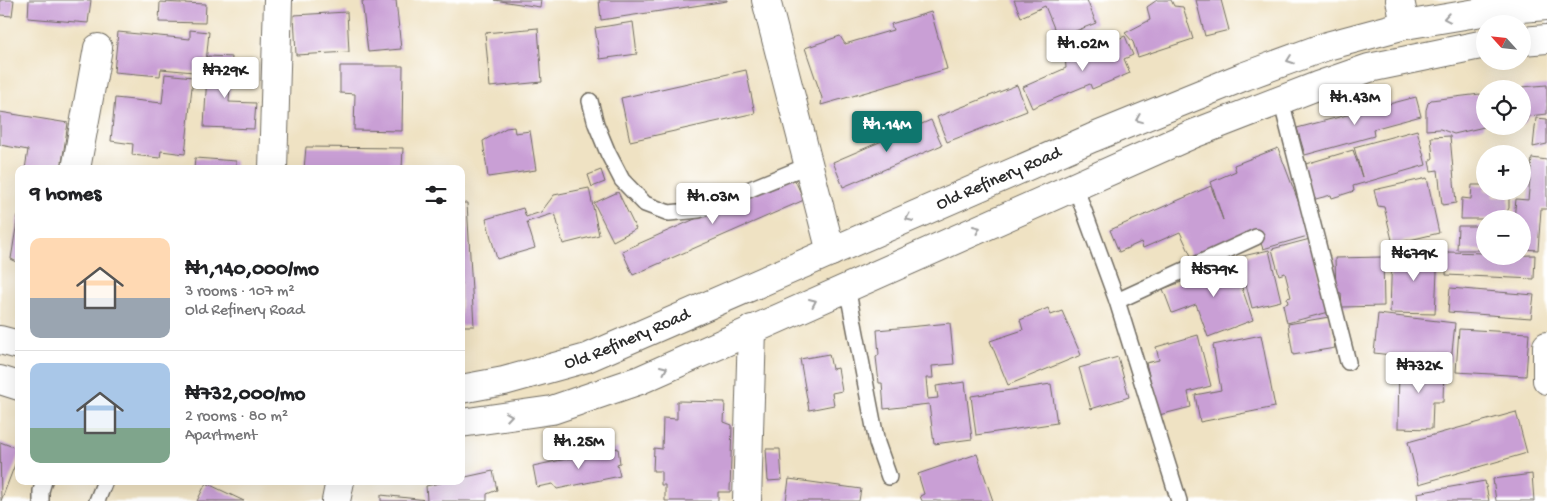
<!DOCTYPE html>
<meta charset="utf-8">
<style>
:root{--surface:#fff;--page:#f2f2f2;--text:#202124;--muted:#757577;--line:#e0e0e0;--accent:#0f766e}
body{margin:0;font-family:"Gochi Hand",sans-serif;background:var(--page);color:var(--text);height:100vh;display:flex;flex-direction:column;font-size:19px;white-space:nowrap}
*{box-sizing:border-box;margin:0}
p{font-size:16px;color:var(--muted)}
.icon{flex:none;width:28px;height:28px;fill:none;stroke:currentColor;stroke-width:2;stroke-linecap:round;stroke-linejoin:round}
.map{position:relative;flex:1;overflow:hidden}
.panel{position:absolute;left:15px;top:165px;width:450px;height:320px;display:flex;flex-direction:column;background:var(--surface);border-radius:10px;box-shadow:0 5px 20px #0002}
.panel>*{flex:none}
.needle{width:32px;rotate:297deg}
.controls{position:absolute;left:1476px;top:15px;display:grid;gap:10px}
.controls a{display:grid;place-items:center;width:55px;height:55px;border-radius:50%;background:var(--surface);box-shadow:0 5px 20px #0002;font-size:25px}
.price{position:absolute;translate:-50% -42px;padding:0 11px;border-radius:5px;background:#fff;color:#222;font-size:16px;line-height:32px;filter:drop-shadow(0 1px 2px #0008)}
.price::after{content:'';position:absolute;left:50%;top:30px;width:15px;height:11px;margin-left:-8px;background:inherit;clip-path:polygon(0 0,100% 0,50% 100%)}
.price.active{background:var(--accent);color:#fff}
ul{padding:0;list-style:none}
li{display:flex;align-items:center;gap:15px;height:125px;padding:0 15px}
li+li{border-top:1px solid var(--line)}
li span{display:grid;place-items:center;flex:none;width:140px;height:100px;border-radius:10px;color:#555}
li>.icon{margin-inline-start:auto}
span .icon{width:60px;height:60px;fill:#fffc;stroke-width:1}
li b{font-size:21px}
h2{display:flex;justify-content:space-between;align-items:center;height:60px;padding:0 15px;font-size:21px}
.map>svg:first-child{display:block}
.building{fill:#c99fd5}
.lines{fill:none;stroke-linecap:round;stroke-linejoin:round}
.lane-casing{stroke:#706b60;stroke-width:18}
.street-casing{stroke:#706b60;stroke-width:30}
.secondary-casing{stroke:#706b60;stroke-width:30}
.lane{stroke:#fff;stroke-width:15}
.street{stroke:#fff;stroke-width:28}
.secondary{stroke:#fff;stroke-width:28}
.oneway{stroke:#a0a0a0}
.labels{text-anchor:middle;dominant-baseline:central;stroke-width:5;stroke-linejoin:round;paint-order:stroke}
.street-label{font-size:18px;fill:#2b2b2b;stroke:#fff}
</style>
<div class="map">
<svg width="1547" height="501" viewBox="0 0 1547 501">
<rect width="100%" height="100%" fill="#fff"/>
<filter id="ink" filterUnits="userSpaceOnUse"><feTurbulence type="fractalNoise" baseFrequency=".02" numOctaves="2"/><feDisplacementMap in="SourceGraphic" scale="10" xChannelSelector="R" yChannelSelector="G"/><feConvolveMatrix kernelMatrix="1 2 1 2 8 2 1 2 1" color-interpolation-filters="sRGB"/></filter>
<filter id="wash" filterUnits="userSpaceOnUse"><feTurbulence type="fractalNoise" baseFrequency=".0096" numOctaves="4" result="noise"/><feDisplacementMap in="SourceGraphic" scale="20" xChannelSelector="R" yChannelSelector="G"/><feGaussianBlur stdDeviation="1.12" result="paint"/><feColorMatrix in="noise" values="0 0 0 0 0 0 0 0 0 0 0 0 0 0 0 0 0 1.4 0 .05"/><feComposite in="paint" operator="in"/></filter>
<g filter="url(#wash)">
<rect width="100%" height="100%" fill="#efe2c3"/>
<g id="blocks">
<g class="building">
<path d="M0 0H14L12 16 0 15Z"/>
<path d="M29 0H91L88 23 28 18Z"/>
<path d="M396 0 401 49 368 52 362 1Z"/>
<path d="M494 0H541L540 7Z"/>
<path d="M599 0H727V1L601 20Z"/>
<path d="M1014 0H1087L1096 23 1058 38 1045 6 1021 17Z"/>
<path d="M1157 0H1171L1174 6 1183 7 1193 39 1138 57 1133 42 1125 33 1150 20 1147 7Z"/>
<path d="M1196 0H1221L1229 30 1205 36Z"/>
<path d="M160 2 206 4 205 23 159 22Z"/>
<path d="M347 12 349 52 296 55 294 15Z"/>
<path d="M931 12 947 69 821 105 822 98 805 48 840 36 845 44 893 30 891 24Z"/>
<path d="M633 22 637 54 600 59 595 28Z"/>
<path d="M538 28 542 82 490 87 485 33Z"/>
<path d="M190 30 209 32 205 73 161 69 160 76 114 72 118 32 190 39Z"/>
<path d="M1125 36 1133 55 1124 59 1130 73 1092 89 1090 84 1032 108 1023 87 1066 68 1065 56 1086 44 1094 49Z"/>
<path d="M208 56 232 57 229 102 256 103 254 129 204 127Z"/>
<path d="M340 66H403L402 131 354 130 355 94 340 93Z"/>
<path d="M746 70 755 113 630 141 621 98Z"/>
<path d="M165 74 193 77 185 154 161 151 160 158 132 155 133 144 111 141 115 98 162 103Z"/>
<path d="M1017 85 1027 111 947 142 937 117Z"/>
<path d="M1547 85V114L1529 116 1524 125H1522V87Z"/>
<path d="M1480 94 1484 99V127L1454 134 1440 129 1426 130V110L1428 103 1431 100Z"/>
<path d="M1416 97 1421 116 1373 129 1374 136 1305 155 1297 128Z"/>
<path d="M0 112 68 123 61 169H25L28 150 0 145Z"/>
<path d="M1536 118 1547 119V144L1533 147Z"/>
<path d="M931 120 942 145 843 187 833 162Z"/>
<path d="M514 127 515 133 530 131 536 170 488 177 483 141 506 128Z"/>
<path d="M1417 130 1426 165 1353 186 1354 191 1332 198 1331 195 1312 200 1302 165 1353 150 1362 177 1354 147Z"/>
<path d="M1450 136 1456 203 1442 205 1438 170 1431 171 1429 161 1433 158 1431 137Z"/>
<path d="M306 147 403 148 402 169H304Z"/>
<path d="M1278 148 1311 235 1263 249 1257 232 1192 258 1180 232 1143 248 1141 242 1119 252 1110 230 1211 186 1223 220 1211 182 1236 171 1234 165Z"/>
<path d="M195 158 236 161V169H194Z"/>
<path d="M1532 158 1547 160V209H1541L1538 250 1522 249V219H1514L1516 199 1528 200Z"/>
<path d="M601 170 605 182 592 187 588 175Z"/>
<path d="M793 176 804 200 633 275 622 251Z"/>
<path d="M1427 178 1439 233 1393 244 1384 207 1378 206 1374 190Z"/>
<path d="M1472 185H1485V191H1493V197H1509V208L1503 219H1461L1462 198 1471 199Z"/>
<path d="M589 188 599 235 563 244 555 213 527 222 535 248 497 259 486 219 523 208 526 217 541 212 554 195Z"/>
<path d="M618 192 636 229 613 241 594 203Z"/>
<path d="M461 203H467L474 326H461Z"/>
<path d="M18 215 19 216V263L11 259Z"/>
<path d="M1458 226H1482V235H1485V250H1457Z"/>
<path d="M1310 239 1329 312 1287 323 1283 305 1288 303 1287 298 1291 297 1285 273 1279 275 1272 249Z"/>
<path d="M1392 249 1438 251 1435 314 1390 313Z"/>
<path d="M1269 250 1281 301 1252 308 1239 257Z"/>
<path d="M1447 252 1485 253V256L1535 255 1534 279 1446 275Z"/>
<path d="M1383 257 1384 306 1342 307 1341 293 1336 292 1335 258Z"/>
<path d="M1237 261 1246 284 1242 288 1253 320 1208 337 1196 304 1172 313 1163 289Z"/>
<path d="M1450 288 1534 295 1531 318 1448 312Z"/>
<path d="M1048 308 1051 315 1062 311 1081 355 1008 385 990 341 1023 330 1020 320Z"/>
<path d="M1378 314 1455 323 1451 362 1374 353Z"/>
<path d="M1329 317 1335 348 1293 355 1288 324Z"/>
<path d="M950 323 954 364 932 366 933 378H926L928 399 938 398 936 386 965 382 972 439 934 444 929 404 884 409 882 383H879L876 357 879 355 877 330Z"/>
<path d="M1459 329 1529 333 1526 376 1456 372Z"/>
<path d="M1198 335 1211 386 1188 392 1191 407 1159 415 1146 363 1159 360 1156 347Z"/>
<path d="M1261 335 1275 407 1200 422 1195 395 1221 390 1213 345Z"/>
<path d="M829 354 832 369 838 368 842 391 832 393 834 405 809 410 800 359Z"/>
<path d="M1118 357 1129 397 1091 409 1079 368Z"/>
<path d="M1399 364 1444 365 1443 402H1433L1432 429 1398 428Z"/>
<path d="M1051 384 1057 423 976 435 971 396Z"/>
<path d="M677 401 725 402 724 422 732 425 730 492H718V501H665V485H661V471H653L654 448 662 449 663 418 677 419Z"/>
<path d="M1516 412 1527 453 1419 484 1408 442Z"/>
<path d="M0 442 19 449V454L1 501Z"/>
<path d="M618 448 620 463 617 464 620 476 557 489 553 484 537 487 533 466Z"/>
<path d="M766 449H780L782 480 768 481Z"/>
<path d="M977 454 993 501H922L920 496 924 494 918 474Z"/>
<path d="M493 471 497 490 487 494V501H381V495L427 500 426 486 449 481H461V478Z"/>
<path d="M1532 474 1534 501H1496L1493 479Z"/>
<path d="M789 479 861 489 859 501H786Z"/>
<path d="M1485 481 1489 501H1418L1417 493Z"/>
<path d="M206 483 244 501H197Z"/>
</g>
</g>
</g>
<g filter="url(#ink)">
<use href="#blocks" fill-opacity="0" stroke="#706b60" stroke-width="1"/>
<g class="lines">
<g class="lane-casing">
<g id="lane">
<path d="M1281 100 1348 362"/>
<path d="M590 101 596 124 608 153 622 180 645 204 669 213 699 210 809 165"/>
<path d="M1075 186 1117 301 1179 501"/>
<path d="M847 287 877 443 889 477"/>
<path d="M1117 301 1256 237"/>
<path d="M41 501V491L44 481"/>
<path d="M97 501 105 481"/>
</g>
</g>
<g class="street-casing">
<g id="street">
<path d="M766 0 831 252"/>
<path d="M1400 0 1405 25"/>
<path d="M76 169 98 48"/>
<path d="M273 169 278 0"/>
<path d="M1547 346V380"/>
<path d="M336 501 340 481"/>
<path d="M747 501 752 329"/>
</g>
</g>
<g class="secondary-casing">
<g id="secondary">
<path d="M1522 41 1547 39"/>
<path d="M0 340 19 345"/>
<path d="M0 380 19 386"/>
<path id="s1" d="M461 389 504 381 587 358 1092 138 1245 76 1327 46 1405 25 1494 10 1547 6"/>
<path d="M461 423 552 410 640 380 1193 134 1317 86 1369 68 1485 44"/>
</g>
</g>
<use href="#lane" class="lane"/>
<use href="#street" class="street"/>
<use href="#secondary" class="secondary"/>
</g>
<defs><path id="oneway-chevron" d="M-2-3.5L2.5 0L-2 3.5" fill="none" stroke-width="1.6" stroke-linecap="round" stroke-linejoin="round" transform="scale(1.25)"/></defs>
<g class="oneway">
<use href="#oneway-chevron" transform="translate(1447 18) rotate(170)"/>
<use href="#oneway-chevron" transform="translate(1290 60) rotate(160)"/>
<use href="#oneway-chevron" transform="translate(1139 119) rotate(158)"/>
<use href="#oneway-chevron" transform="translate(909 218) rotate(156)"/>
<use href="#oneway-chevron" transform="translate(977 229) rotate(-24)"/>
<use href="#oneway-chevron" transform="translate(813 302) rotate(-24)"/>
<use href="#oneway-chevron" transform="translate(664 369) rotate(-24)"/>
<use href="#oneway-chevron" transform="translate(509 416) rotate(-8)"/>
</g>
</g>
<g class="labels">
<g class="street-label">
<text stroke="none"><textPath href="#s1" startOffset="579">Old Refinery Road</textPath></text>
<text stroke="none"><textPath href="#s1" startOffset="174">Old Refinery Road</textPath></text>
</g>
</g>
</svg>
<div class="controls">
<a><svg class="needle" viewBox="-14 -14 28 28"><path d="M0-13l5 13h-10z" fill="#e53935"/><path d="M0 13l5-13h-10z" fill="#757577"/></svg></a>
<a><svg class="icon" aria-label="locate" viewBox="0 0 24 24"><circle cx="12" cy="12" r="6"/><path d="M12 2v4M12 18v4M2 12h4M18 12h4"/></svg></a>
<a>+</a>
<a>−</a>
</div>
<b class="price" style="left:1083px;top:72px">₦1.02M</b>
<b class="price" style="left:225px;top:99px">₦729K</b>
<b class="price" style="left:1355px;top:126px">₦1.43M</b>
<b class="price active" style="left:887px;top:153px">₦1.14M</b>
<b class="price" style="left:713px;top:225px">₦1.03M</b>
<b class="price" style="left:1414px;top:282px">₦679K</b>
<b class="price" style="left:1214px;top:298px">₦579K</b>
<b class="price" style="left:1419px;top:394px">₦732K</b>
<b class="price" style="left:579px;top:470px">₦1.25M</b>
<section class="panel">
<h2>9 homes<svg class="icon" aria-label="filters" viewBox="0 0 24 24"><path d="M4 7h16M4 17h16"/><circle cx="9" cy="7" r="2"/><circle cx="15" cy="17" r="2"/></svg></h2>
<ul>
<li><span style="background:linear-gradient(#ffd9b3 60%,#9aa5b1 0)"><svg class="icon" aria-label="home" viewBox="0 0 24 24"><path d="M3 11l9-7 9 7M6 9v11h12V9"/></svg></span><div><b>₦1,140,000/mo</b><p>3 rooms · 107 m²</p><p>Old Refinery Road</p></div></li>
<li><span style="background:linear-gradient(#a9c7e8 65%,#7fa58c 0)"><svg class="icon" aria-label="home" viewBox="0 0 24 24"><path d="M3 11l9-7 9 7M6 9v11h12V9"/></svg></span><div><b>₦732,000/mo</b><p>2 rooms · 80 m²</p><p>Apartment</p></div></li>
</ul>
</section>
</div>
